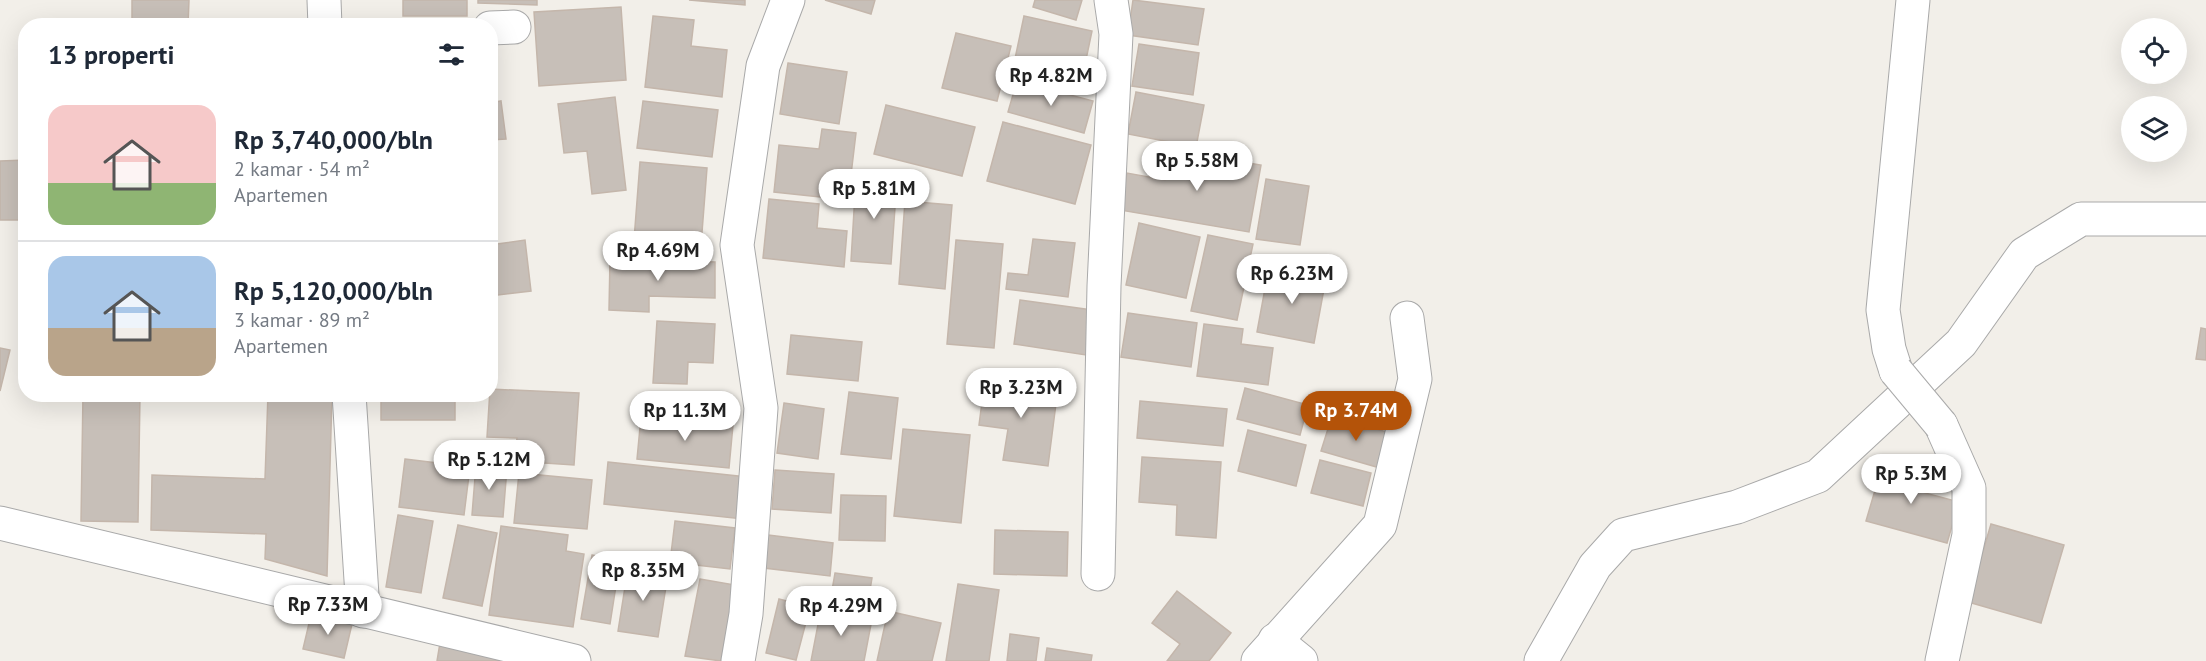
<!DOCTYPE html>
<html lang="id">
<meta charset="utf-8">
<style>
:root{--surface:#fff;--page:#f6f6f7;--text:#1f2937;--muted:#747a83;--line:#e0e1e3;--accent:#b45309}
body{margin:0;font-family:"PT Sans",sans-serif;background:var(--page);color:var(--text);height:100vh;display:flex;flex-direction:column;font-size:22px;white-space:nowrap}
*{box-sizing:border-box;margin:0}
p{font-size:20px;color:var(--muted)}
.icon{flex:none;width:33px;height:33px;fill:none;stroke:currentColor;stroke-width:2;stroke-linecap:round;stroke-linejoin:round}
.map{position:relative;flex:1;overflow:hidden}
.panel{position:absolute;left:18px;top:18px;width:480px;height:384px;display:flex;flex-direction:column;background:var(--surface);border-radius:24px;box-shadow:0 6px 24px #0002}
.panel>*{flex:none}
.controls{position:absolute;left:2121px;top:18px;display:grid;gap:12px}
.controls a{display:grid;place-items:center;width:66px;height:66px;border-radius:50%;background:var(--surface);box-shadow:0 6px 24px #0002;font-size:30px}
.price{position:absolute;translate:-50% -51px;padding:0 14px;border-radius:21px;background:#fff;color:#222;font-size:20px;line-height:39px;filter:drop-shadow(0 2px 3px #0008)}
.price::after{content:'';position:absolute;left:50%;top:36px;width:18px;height:14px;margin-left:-9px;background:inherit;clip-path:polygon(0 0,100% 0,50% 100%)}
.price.selected{background:var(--accent);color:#fff}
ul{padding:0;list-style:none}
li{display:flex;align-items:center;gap:18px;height:150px;padding:0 30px}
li+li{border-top:2px solid var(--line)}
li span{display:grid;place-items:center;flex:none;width:168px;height:120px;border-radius:18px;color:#555}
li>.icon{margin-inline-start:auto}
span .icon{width:72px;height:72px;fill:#fffc;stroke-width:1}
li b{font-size:26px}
h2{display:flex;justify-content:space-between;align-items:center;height:72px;padding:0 30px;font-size:26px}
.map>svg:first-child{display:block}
.building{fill:#c7bfb8;stroke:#c4b6ab;stroke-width:1.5}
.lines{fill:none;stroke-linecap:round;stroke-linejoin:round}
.minor-casing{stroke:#a9a9a9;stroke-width:35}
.minor{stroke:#fff;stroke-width:33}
.minor-bridge-casing{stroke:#a9a9a9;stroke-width:35;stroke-linecap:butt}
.minor-bridge{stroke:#fff;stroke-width:33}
</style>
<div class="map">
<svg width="2206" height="661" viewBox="0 0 2206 661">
<rect width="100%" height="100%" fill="#f2efe9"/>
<g class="building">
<path d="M132 0H189L188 25 132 23Z"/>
<rect x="403" y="0" width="64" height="16"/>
<path d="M478 0H537V5L478 3Z"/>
<path d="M689 0H745V5Z"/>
<path d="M825 0H875L871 14Z"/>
<path d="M1035 0H1082L1076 20 1033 7Z"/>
<path d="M1133 0 1204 9 1198 45 1128 35Z"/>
<path d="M621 7 626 80 539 86 534 12Z"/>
<path d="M653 16 694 20 691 46 727 50 722 97 645 87Z"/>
<path d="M1024 16 1092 31 1080 88 1012 73Z"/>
<path d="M956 33 1011 46 997 101 942 88Z"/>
<path d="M1139 44 1199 53 1193 95 1132 86Z"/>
<path d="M788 63 847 72 839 124 780 114Z"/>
<path d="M1017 81 1093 101 1084 133 1008 112Z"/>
<path d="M1136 92 1204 105 1196 147 1128 134Z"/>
<path d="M615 97 626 190 592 194 587 151 564 153 558 104Z"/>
<path d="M501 101 506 139 490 140V103Z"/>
<path d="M643 101 718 110 712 157 637 148Z"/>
<path d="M886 105 975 127 962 176 874 154Z"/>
<path d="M1003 122 1091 145 1075 204 987 181Z"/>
<path d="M822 129 856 133 848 200 774 192 779 145 819 149Z"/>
<path d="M1171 150 1261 165 1249 232 1120 210 1127 173 1165 180Z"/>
<path d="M26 160V220H0V161Z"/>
<path d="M640 162 707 168 700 258 633 253Z"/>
<path d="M856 177 897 179 891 264 851 261Z"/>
<path d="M1266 179 1309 186 1300 245 1256 239Z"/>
<path d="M769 199 819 204 817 228 847 231 844 267 763 258Z"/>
<path d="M905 201 952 205 945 289 899 284Z"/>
<path d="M1139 223 1200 237 1186 298 1126 285Z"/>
<path d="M1208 235 1253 244 1237 320 1191 311Z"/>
<path d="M1033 239 1075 243 1068 297 1006 289 1008 273 1028 275Z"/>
<path d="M525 240 531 291 490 296V245Z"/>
<path d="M956 240 1003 244 994 348 947 344Z"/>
<path d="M610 259 715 262V298L649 296V312L609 310Z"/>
<path d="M1269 267 1326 278 1314 343 1257 332Z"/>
<path d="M1020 300 1092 310 1086 355 1014 344Z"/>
<path d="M1128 313 1197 323 1191 367 1121 357Z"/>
<path d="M657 321 715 324 713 363 688 362 687 384 653 383Z"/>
<path d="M1204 324 1243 329 1241 344 1273 348 1268 385 1197 376Z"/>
<path d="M2201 328 2206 329V360L2196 359Z"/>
<path d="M791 335 862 342 858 381 787 374Z"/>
<path d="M0 348 10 350 0 391Z"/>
<path d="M985 379 1058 388 1048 466 1003 460 1008 429 979 425Z"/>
<path d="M1245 388 1308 405 1300 435 1237 419Z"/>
<path d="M490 389 579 393 574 465 515 461 517 438 487 437Z"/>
<path d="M849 392 898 398 891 459 841 454Z"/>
<path d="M83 394H140L138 522 81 521Z"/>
<path d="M268 394H332L327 576 265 559 266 534 151 530 152 475 265 479Z"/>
<rect x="381" y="394" width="74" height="26"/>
<path d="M1140 401 1227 409 1223 446 1137 438Z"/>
<path d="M784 403 824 409 818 459 777 453Z"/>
<path d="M1332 416 1390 433 1380 468 1321 451Z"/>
<path d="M641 417 733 425 729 468 637 459Z"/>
<path d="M903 429 970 435 961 523 894 516Z"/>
<path d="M1248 430 1306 445 1296 486 1238 471Z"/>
<path d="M1142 457 1221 462 1216 538 1176 535 1177 505 1139 502Z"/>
<path d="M405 459 470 467 464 515 399 507Z"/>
<path d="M1320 460 1371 473 1363 506 1311 493Z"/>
<path d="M608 462 747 477 743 519 604 504Z"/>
<path d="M1883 463 1930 476 1925 493 1959 502 1947 543 1866 521Z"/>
<path d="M476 465 507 468 503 517 472 515Z"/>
<path d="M775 470 834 474 831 513 772 509Z"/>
<path d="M519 473 592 480 587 529 514 523Z"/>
<path d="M841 495 886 496 885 541 839 540Z"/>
<path d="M398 515 433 521 421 593 386 587Z"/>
<path d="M675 521 735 528 730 569 670 562Z"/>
<path d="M1991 524 2064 545 2041 623 1968 602Z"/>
<path d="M458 525 497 533 482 606 443 598Z"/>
<path d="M501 526 568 535 566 551 584 554 573 627 489 615Z"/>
<path d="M995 530 1068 532 1067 576 994 574Z"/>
<path d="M768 535 833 543 830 576 764 568Z"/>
<path d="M592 555 620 560 610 624 581 619Z"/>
<path d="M628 568 668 574 658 637 618 631Z"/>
<path d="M835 573 872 578 867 608 830 602Z"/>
<path d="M700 579 735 585 721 661 685 656Z"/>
<path d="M958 584 999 590 989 661H946Z"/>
<path d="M1177 591 1231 633 1209 661H1167L1180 644 1152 623Z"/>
<path d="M779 599 810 607 796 660 766 653Z"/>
<path d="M821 609 872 619 864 661H811Z"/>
<path d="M888 611 941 623 932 661H877Z"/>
<path d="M311 615 352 624 344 658 303 649Z"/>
<path d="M1010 634 1039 638 1036 661H1007Z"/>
<path d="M440 643 515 661H437Z"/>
<path d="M1047 648 1092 655 1091 661H1045Z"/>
</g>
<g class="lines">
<g class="minor-casing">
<g id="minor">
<path d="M324 0 325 26"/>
<path d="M490 28 514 27"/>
<path d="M1896 371 1889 349 1883 310 1913 0"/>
<path d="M349 394 363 611"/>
<path d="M1941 425 1969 488V535L1942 661"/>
<path d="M0 523 574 661"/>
<path d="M1098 574 1104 286 1116 34 1111 0"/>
<path d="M1275 640 1301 661"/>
<path d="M738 661 746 614 761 408 737 245 763 66 788 0"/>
<path d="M1258 661 1380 525 1415 379 1407 318"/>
<path d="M1541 661 1595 566 1623 535 1737 507 1818 476 1961 343 2024 254 2081 219H2206"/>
</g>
</g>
<use href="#minor" class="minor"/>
<g class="minor-bridge-casing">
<path id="minor-bridge" d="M1896 371 1941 425"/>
</g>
<use href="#minor-bridge" class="minor-bridge"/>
</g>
</svg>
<div class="controls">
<a><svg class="icon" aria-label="locate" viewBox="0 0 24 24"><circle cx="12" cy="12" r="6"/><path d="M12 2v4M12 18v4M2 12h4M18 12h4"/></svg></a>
<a><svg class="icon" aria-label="layers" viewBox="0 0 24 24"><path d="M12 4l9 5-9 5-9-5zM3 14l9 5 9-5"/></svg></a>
</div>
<b class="price" style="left:1051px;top:107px">Rp 4.82M</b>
<b class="price" style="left:1197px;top:192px">Rp 5.58M</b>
<b class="price" style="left:874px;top:220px">Rp 5.81M</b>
<b class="price" style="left:658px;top:282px">Rp 4.69M</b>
<b class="price" style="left:1292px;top:305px">Rp 6.23M</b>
<b class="price" style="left:1021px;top:419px">Rp 3.23M</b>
<b class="price" style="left:685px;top:442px">Rp 11.3M</b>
<b class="price selected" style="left:1356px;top:442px">Rp 3.74M</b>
<b class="price" style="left:489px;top:491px">Rp 5.12M</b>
<b class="price" style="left:1911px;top:505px">Rp 5.3M</b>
<b class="price" style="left:643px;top:602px">Rp 8.35M</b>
<b class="price" style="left:328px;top:636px">Rp 7.33M</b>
<b class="price" style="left:841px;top:637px">Rp 4.29M</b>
<section class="panel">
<h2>13 properti<svg class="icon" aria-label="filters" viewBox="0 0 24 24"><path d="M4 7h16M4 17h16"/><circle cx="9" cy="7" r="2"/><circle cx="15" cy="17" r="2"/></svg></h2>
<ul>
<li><span style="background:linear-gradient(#f6c9c9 65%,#8fb573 0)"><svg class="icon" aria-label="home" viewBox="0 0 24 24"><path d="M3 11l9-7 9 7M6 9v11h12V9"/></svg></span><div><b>Rp 3,740,000/bln</b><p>2 kamar · 54 m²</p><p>Apartemen</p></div></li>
<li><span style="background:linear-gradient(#a9c7e8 60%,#b9a48a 0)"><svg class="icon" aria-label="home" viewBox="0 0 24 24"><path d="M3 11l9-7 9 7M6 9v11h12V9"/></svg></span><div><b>Rp 5,120,000/bln</b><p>3 kamar · 89 m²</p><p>Apartemen</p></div></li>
</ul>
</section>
</div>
